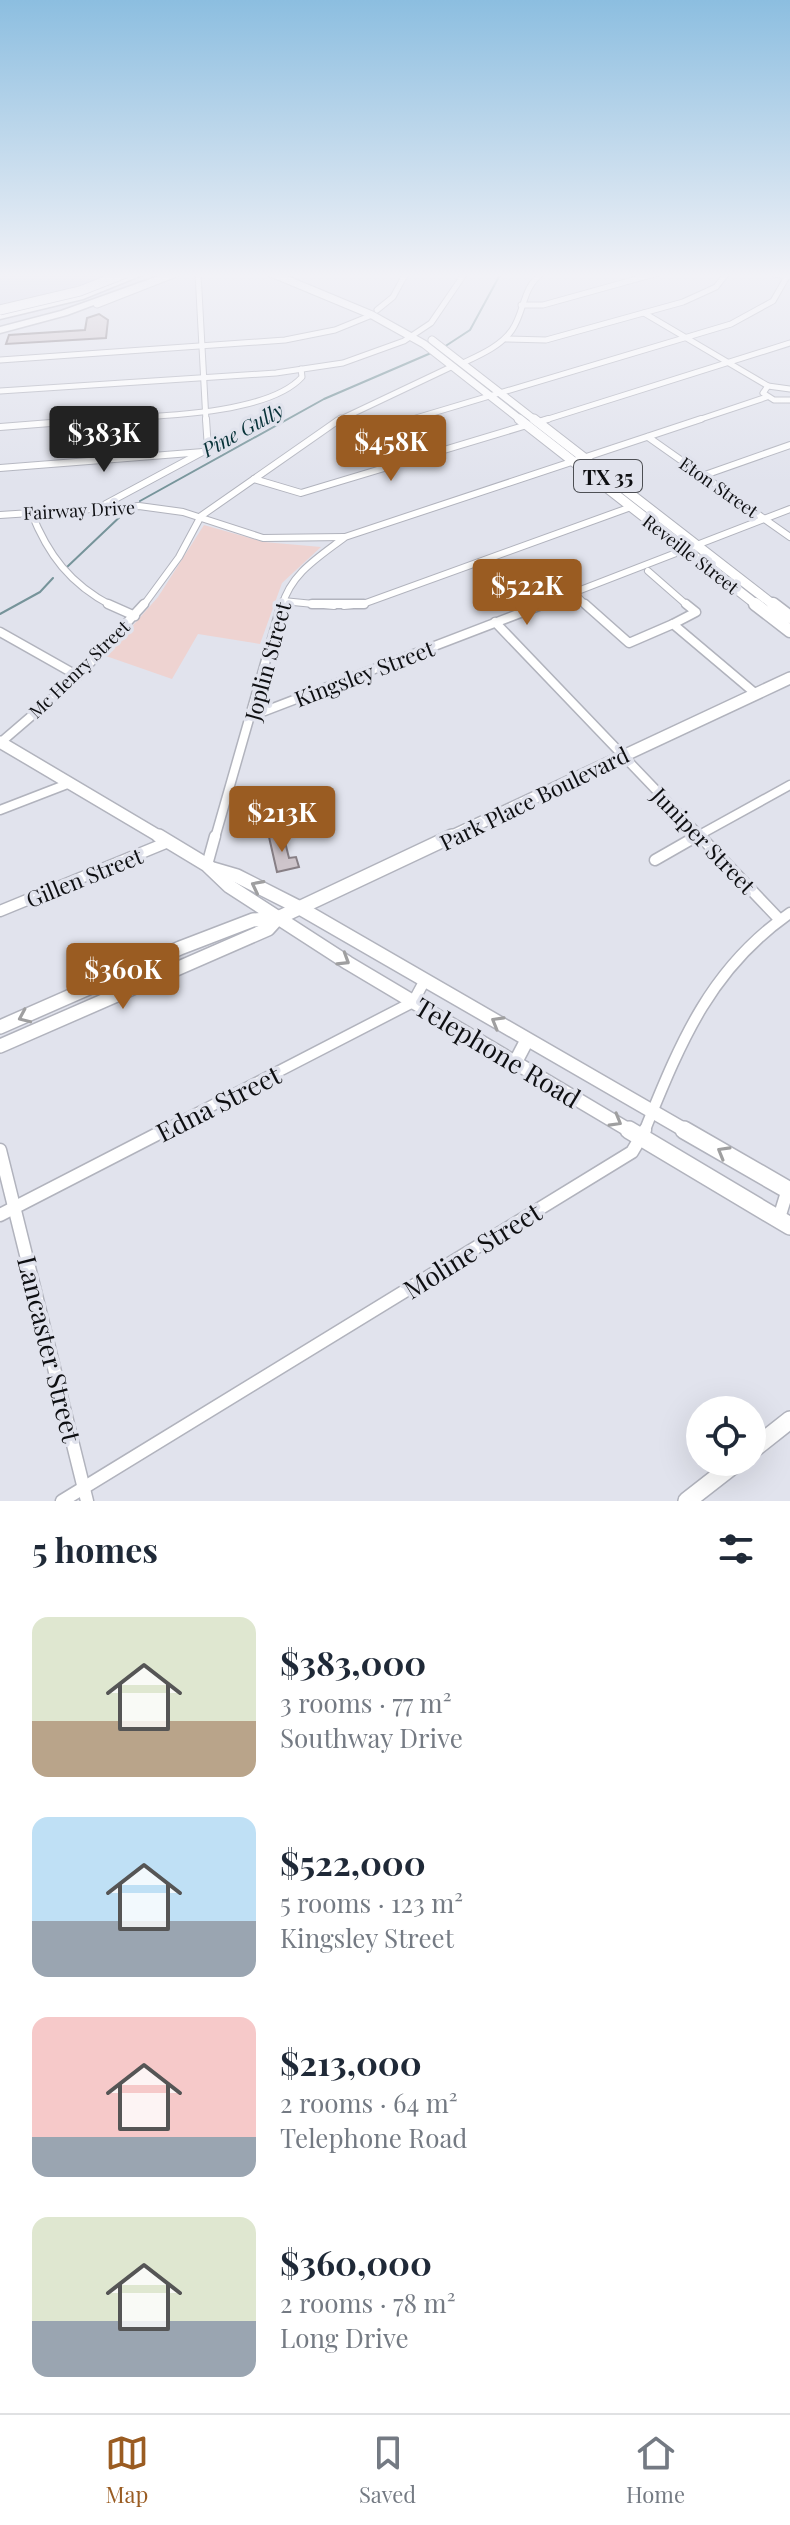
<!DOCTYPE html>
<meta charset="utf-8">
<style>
:root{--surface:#fff;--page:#f6f6f7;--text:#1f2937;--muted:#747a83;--line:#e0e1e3;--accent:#9a5c22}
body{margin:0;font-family:"Playfair Display",serif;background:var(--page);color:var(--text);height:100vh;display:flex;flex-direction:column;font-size:30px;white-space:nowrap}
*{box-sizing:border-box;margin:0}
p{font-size:26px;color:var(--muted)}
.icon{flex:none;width:44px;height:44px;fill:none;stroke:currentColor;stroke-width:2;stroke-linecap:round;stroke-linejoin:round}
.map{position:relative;height:1501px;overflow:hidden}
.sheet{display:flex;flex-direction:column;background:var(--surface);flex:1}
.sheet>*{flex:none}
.fabs{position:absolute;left:686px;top:1396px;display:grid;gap:16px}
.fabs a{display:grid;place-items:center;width:80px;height:80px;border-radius:50%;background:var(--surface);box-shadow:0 8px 32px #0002;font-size:40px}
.price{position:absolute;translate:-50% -68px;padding:0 18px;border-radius:8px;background:var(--accent);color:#fff;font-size:26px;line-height:52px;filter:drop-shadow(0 2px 4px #0008)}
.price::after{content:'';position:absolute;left:50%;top:48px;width:24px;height:18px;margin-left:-12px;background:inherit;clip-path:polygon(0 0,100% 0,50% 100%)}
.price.active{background:#222;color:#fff}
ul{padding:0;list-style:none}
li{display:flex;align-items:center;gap:24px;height:200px;padding:0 32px}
li span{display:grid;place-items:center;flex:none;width:224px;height:160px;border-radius:16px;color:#555}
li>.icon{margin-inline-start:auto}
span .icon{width:96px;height:96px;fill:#fffc;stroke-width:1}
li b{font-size:34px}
h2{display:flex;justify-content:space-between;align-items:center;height:96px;padding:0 32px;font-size:34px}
.tab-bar{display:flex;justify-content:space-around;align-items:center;height:112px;border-top:2px solid var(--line);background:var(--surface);font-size:22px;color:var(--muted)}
.tab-bar a{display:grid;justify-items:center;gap:4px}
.tab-bar .active{color:var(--accent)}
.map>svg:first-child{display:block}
.built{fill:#d5d8e9}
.education{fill:#eed3d1}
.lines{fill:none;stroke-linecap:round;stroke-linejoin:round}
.stream{stroke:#76949a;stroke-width:2}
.building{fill:#cec5cb;stroke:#877f85;stroke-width:2}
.street-far4-casing{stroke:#b1b3bd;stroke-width:7}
.street-far3-casing{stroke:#b1b3bd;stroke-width:8}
.street-far2-casing{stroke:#b1b3bd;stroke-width:11}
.street-far1-casing{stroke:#b1b3bd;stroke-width:13}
.street-casing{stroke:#b1b3bd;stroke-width:15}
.secondary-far3-casing{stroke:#b1b3bd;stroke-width:9}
.secondary-far2-casing{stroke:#b1b3bd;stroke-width:14}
.secondary-far1-casing{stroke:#b1b3bd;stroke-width:16}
.secondary-casing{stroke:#b1b3bd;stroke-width:20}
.primary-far2-casing{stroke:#b1b3bd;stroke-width:9}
.primary-far1-casing{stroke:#b1b3bd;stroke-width:11}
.primary-casing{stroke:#b1b3bd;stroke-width:15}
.highway-casing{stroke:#b1b3bd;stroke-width:3}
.street-far4{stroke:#fff;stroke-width:5}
.street-far3{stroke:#fff;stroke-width:6}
.street-far2{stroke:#fff;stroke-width:8}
.street-far1{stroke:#fff;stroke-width:10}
.street{stroke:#fff;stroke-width:12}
.secondary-far3{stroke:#fff;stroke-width:7}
.secondary-far2{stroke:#fff;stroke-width:11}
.secondary-far1{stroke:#fff;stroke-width:13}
.secondary{stroke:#fff;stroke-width:17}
.primary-far2{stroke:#fff;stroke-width:7}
.primary-far1{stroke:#fff;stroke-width:9}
.primary{stroke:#fff;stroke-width:12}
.highway{fill:#fff;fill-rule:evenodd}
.highway-bridge-casing{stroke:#b1b3bd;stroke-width:11;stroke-linecap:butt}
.highway-bridge{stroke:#fff;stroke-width:9}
.oneway{stroke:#9f9fa0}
.labels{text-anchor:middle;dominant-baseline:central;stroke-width:7;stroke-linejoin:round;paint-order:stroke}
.far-street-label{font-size:18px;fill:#0e0f12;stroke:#e1e3ed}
.far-water-label{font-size:20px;font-style:italic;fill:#073238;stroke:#e1e3ed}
.shield{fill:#e1e3ed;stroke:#4d4f54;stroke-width:2}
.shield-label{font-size:20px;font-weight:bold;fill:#0e0f12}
.street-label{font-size:22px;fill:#0e0f12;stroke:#e1e3ed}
.near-street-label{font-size:26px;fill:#0e0f12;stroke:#e1e3ed}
</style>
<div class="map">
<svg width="790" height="1501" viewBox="0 0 790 1501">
<rect width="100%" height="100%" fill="#e1e3ed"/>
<path class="built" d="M0 273H119L0 310Z"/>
<path class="education" d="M204 525 264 542 321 547 282 583 260 644 198 634 172 679 106 656 158 597Z"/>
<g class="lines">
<g class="stream">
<path d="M444 347 470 330 501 273"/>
<path d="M140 501 324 399 431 353"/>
<path d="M67 567 126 511"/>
<path d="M0 614 40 592 53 578"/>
</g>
</g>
<g class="building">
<path d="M99 314 108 320 106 338 6 344 9 335 85 330 87 318Z"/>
<path d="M283 834 289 858 296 857 299 867 277 872 269 837Z"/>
</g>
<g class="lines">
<g class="street-far4-casing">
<g id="street-far4">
<path d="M198 273 206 421"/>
<path d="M521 305H543L658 273"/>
<path d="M377 310 393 297 406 273"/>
<path d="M644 313 768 386"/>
<path d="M506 339 546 340 683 302 716 287 727 273"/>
<path d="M0 360 285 340 335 330 372 315"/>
<path d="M463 363C480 355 501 346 512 330 525 311 522 288 542 273"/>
<path d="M790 389 768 386 763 393 774 400H790"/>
<path d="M0 391 276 373 343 363 404 341 431 323 465 273"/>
<path d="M341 418 349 421"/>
<path d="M76 421C133 416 264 419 302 377L301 369"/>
<path d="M337 421 453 366"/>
<path d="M406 421 731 324 773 301 788 275"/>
<path d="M542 421 790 343"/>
<path d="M695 421 767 397"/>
</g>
</g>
<g class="street-far3-casing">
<g id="street-far3">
<path d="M343 419C367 427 389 426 413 419"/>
<path d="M538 422 548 419"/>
<path d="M0 427 101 419"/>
<path d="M648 437 790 537"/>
<path d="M0 468 203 452"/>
<path d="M702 476 790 445"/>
<path d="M254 479 301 493 527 425"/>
<path d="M104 505 208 449 206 419"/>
<path d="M31 512C48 555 70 584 112 606"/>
<path d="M0 515 139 506 183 512 263 538 344 537"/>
<path d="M648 571 688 606"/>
<path d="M579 598 587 606"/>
<path d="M283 601 334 606"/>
<path d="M143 606 179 557 201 516 340 419"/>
<path d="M282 606C291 573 319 557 345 537L701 419"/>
<path d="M344 606 363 604 631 507"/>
<path d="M539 606 790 509"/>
</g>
</g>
<g class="street-far2-casing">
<g id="street-far2">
<path d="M108 604 135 616"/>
<path d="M312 604H364"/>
<path d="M585 604 629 643 673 624 756 694"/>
<path d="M495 622 702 838"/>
<path d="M673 624 696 612 686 604"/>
<path d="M0 632 78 676"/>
<path d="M252 716 544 604"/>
<path d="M0 743 78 676 144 604"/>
<path d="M0 810 70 783"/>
<path d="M215 838 282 604"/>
<path d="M694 838 790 785"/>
</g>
</g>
<g class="street-far1-casing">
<g id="street-far1">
<path d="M700 836 779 919"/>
<path d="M655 860 697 836"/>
<path d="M207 865 215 836"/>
<path d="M0 911 168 842"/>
<path d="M161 1132 413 1002 425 980"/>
<path d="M644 1132C680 1044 709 969 790 913"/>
</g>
</g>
<g class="street-casing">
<g id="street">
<path d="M0 1150 87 1501"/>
<path d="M0 1215 165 1130"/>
<path d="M779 1218 788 1189"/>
<path d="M62 1501 632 1152 645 1130"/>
</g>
</g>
<g class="secondary-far3-casing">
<g id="secondary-far3">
<path d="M774 273 790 275"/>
<path d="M97 304 176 273"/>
</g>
</g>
<g class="secondary-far2-casing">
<g id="secondary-far2">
<path d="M0 742 162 838"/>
<path d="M448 838 790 678"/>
</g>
</g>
<g class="secondary-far1-casing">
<g id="secondary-far1">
<path d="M159 836 207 865 229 886 348 963 632 1132"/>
<path d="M213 869 237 876 300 908 688 1132"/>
<path d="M0 1027 180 948 253 920 278 918"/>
<path d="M0 1046 268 929 278 918 452 836"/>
<path d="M515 1063 527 1040"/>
</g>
</g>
<g class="secondary-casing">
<g id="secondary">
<path d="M629 1130 790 1226"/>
<path d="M684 1130 790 1191"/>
<path d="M752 1450 790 1420"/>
<path d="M687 1501 737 1462"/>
</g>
</g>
<g class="primary-far2-casing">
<g id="primary-far2">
<path d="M271 273 372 315 424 344 522 421"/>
<path d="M432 340 536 421"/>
</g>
</g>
<g class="primary-far1-casing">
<g id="primary-far1">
<path d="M519 419 758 606"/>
<path d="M534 419 775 606"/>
</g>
</g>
<g class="primary-casing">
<g id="primary">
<path d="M755 604 790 631"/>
<path d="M773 604 790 617"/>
</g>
</g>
<g class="highway-casing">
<g id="highway">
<path d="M136 273H147L83 299 0 319V315L77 295Z"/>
<path d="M167 273H179L67 315 0 333V327L61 311Z"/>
<path d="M268 273H278L280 275 276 277Z"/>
<path d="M283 273H293L294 274 290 276Z"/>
</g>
</g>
<use href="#street-far4" class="street-far4"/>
<use href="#street-far3" class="street-far3"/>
<use href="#street-far2" class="street-far2"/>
<use href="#street-far1" class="street-far1"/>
<use href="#street" class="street"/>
<use href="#secondary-far3" class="secondary-far3"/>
<use href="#secondary-far2" class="secondary-far2"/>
<use href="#secondary-far1" class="secondary-far1"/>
<use href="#secondary" class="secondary"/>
<use href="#primary-far2" class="primary-far2"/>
<use href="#primary-far1" class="primary-far1"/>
<use href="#primary" class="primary"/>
<use href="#highway" class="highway"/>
<g class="highway-bridge-casing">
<path id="highway-bridge" d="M0 310 80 291 126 273"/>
</g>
<use href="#highway-bridge" class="highway-bridge"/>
</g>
<defs><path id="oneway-chevron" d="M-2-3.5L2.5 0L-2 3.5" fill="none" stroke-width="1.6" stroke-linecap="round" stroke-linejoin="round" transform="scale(2)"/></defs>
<g class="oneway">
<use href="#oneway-chevron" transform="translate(257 886) rotate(-153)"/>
<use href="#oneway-chevron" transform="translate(344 960) rotate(32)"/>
<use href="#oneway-chevron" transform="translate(24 1017) rotate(156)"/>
<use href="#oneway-chevron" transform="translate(497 1022) rotate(-150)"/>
<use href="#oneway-chevron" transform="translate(616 1121) rotate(30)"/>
<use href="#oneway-chevron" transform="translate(723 1152) rotate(-150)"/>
</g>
<linearGradient id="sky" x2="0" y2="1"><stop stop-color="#8cbee0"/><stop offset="0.57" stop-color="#f2f2f7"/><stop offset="1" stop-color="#f2f2f7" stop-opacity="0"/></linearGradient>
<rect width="790" height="483" fill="url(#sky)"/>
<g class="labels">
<g class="far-street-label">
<text transform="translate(719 487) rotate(35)">Eton Street</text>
<text transform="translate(79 510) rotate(-3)">Fairway Drive</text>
<text transform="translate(691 554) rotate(38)">Reveille Street</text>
<text transform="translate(79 669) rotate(-44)">Mc Henry Street</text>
</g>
<g class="far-water-label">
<text transform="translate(242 429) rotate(-29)">Pine Gully</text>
</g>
<rect class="shield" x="574" y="460" width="68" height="32" rx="6"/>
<g class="shield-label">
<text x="608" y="476">TX 35</text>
</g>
<g class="street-label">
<text transform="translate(267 661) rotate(-75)">Joplin Street</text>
<text transform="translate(364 673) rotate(-21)">Kingsley Street</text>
<text transform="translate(534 798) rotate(-26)">Park Place Boulevard</text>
<text transform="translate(704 840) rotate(46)">Juniper Street</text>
<text transform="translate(84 877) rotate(-22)">Gillen Street</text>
</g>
<g class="near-street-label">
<text transform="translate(498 1052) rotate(31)">Telephone Road</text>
<text transform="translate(218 1103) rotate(-27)">Edna Street</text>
<text transform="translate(472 1250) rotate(-32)">Moline Street</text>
<text transform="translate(50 1349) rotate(76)">Lancaster Street</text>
</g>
</g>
</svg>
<div class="fabs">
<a><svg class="icon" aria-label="locate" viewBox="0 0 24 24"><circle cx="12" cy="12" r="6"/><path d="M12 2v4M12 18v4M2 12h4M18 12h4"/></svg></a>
</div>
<b class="price active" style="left:104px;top:474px">$383K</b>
<b class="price" style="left:391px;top:483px">$458K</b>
<b class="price" style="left:527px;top:627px">$522K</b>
<b class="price" style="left:282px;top:854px">$213K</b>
<b class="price" style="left:123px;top:1011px">$360K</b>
</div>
<section class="sheet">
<h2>5 homes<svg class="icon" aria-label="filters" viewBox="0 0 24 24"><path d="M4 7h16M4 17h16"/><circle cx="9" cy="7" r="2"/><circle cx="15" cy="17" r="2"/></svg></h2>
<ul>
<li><span style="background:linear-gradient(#dfe7d0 65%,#b9a48a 0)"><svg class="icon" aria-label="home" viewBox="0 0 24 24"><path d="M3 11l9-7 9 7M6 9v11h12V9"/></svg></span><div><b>$383,000</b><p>3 rooms · 77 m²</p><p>Southway Drive</p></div></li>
<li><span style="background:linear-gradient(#bfe0f5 65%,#9aa5b1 0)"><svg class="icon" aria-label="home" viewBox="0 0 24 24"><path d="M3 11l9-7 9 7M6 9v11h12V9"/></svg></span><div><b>$522,000</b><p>5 rooms · 123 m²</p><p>Kingsley Street</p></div></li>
<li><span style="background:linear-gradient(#f6c9c9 75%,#9aa5b1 0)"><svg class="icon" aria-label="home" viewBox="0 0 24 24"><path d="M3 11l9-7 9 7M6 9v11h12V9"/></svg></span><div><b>$213,000</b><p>2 rooms · 64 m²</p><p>Telephone Road</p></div></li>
<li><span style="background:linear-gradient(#dfe7d0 65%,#9aa5b1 0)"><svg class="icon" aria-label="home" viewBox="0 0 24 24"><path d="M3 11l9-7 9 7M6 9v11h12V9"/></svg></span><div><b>$360,000</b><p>2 rooms · 78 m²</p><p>Long Drive</p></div></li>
</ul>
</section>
<nav class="tab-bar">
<a class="active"><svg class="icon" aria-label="map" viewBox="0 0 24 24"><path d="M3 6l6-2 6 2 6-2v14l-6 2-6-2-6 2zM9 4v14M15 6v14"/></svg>Map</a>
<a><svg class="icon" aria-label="saved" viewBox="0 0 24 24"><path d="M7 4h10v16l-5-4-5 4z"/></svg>Saved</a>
<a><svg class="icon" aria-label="home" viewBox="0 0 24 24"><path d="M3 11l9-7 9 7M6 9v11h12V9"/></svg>Home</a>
</nav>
